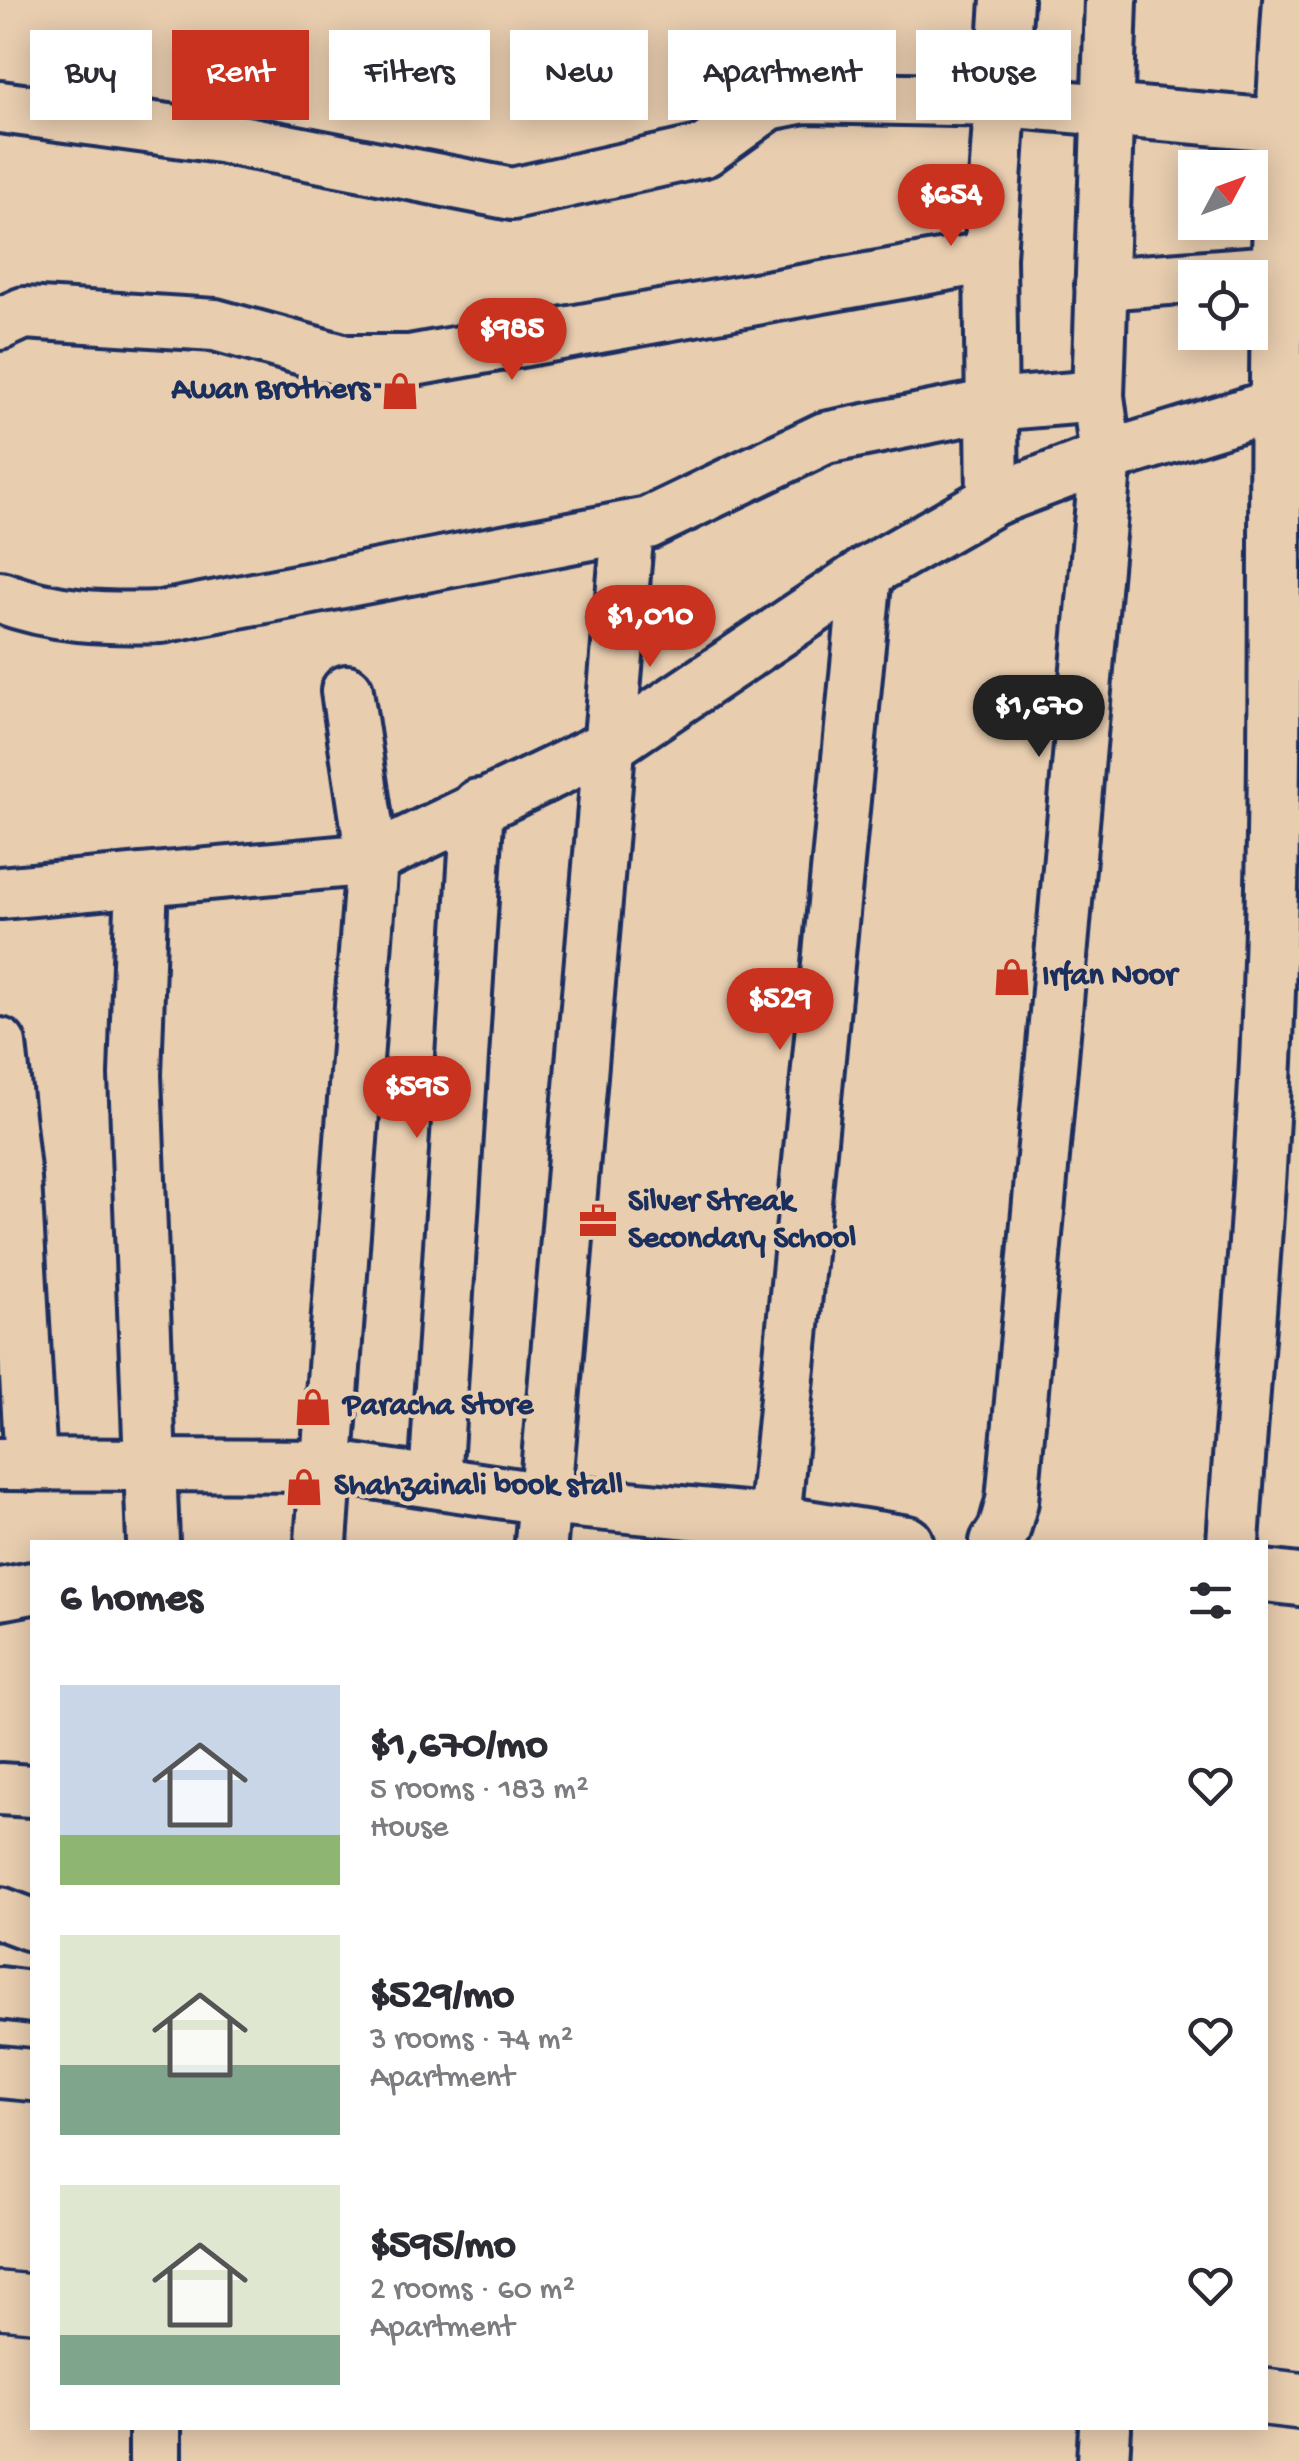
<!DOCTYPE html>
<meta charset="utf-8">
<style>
:root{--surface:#fff;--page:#f7f7f7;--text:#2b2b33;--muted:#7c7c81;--accent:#c8321e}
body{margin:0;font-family:"Gochi Hand",sans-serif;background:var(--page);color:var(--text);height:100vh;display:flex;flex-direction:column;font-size:38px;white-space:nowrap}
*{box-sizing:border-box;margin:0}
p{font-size:32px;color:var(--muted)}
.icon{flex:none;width:55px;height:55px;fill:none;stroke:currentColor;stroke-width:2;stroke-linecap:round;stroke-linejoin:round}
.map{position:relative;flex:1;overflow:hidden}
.side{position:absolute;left:30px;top:1540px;width:1238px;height:890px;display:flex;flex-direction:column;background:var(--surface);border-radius:0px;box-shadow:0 5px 25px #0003}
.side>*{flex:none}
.banner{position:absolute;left:30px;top:30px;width:1240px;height:90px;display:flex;gap:20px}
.needle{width:65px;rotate:49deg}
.buttons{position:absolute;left:1178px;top:150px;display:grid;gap:20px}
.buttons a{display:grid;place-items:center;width:90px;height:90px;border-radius:0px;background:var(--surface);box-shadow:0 5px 25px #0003;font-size:50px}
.price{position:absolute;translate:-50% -85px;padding:0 22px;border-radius:35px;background:var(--accent);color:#fff;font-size:32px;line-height:65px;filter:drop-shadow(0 2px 5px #0008)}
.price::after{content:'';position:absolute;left:50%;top:60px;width:30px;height:22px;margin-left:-15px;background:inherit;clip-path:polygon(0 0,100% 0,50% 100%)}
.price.active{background:#222;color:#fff}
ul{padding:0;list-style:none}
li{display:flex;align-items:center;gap:30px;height:250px;padding:0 30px}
li span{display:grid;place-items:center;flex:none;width:280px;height:200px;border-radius:0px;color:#555}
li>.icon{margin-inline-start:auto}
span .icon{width:120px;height:120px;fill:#fffc;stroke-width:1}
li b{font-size:42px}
h2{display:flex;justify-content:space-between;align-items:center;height:120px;padding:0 30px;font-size:42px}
.tag{padding:0 35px;border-radius:0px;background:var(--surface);box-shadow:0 5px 25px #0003;font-size:35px;line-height:90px}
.tag.active{background:var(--accent);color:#fff}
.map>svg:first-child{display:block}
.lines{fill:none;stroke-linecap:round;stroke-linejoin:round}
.minor-casing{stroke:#1b2f5e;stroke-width:58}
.secondary-casing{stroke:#1b2f5e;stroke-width:62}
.minor{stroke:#e8cdaf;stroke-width:50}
.secondary{stroke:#e8cdaf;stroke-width:55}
.labels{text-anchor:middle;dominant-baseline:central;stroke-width:8;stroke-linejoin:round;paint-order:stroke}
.poi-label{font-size:32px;font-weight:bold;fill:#1b2f5e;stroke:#e8cdaf;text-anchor:start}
</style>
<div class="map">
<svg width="1299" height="2461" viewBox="0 0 1299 2461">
<rect width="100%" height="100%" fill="#e8cdaf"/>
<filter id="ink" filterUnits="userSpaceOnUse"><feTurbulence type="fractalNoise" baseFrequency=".01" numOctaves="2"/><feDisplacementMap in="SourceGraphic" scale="20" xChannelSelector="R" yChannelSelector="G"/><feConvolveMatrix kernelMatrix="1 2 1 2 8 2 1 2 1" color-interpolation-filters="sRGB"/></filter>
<g filter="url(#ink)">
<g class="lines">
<g class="minor-casing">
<g id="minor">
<path d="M0 107 220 137 512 194 704 151 769 104 804 97 1003 101 1299 127"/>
<path d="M1101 284 1275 271"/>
<path d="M0 324 24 313 215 325 346 361H409L990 257"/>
<path d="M993 500 990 257 1007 0"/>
<path d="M0 597C55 617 103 619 161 617L648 523 825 438 992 405 1098 396"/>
<path d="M142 880 135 1075 153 1542"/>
<path d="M0 893 372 859 612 744 866 573 993 500 1106 457 1278 404 1299 405"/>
<path d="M0 1044 15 1179 31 1465"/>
<path d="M0 1464 327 1466 545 1499 775 1521 907 1542"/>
<path d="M435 1482 478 805"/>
<path d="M321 1542 372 859 347 691"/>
<path d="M541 1542 628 528"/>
<path d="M772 1542 866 573"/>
<path d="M996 1542 1004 1530 1012 1501 1106 457 1098 396 1111 0"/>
<path d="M1233 1542C1245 1367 1261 1192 1268 1016 1282 677 1266 338 1289 0"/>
<path d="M1265 1576 1299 1580"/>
<path d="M0 1594 32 1588"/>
<path d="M0 1789 32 1791"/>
<path d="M0 1913 32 1925"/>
<path d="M0 1993 32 1997"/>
<path d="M0 2072 32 2075"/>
<path d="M155 2461V2428"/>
<path d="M1103 2461 1105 2428"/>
</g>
</g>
<g class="secondary-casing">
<g id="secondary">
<path d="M0 2300 32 2303"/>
<path d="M1265 2397 1299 2401"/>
</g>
</g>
<use href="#minor" class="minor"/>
<use href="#secondary" class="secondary"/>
</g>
</g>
<defs>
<g id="shop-bare" transform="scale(3)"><path d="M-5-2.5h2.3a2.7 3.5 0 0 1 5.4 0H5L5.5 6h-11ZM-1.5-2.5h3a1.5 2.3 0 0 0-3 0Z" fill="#c8321e" stroke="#e8cdaf" stroke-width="2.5" paint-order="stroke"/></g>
<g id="office-bare" transform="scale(3)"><path d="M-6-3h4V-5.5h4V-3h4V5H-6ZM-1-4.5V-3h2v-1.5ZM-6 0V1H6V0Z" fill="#c8321e" stroke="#e8cdaf" stroke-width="2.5" paint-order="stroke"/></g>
</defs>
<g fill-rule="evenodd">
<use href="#shop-bare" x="400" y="391"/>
<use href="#shop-bare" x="1012" y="977"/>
<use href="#office-bare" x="598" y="1221"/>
<use href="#shop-bare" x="313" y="1407"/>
<use href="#shop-bare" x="304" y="1487"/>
</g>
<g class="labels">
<g class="poi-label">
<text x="370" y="391" text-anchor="end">Awan Brothers</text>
<text x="1042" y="977">Irfan Noor</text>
<text x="628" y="1203">Silver Streak<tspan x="628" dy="37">Secondary School</tspan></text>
<text x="343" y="1407">Paracha Store</text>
<text x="334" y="1487">Shahzainali book stall</text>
</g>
</g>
</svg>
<div class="buttons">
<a><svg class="needle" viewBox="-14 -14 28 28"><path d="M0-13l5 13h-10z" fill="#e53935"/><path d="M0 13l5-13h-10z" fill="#7c7c81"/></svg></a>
<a><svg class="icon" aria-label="locate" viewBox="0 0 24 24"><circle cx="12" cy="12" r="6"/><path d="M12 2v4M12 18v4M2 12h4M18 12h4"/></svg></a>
</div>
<b class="price" style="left:951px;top:249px">$654</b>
<b class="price" style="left:512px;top:383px">$985</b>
<b class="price" style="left:650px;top:670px">$1,010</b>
<b class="price active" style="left:1039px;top:760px">$1,670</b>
<b class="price" style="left:780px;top:1053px">$529</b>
<b class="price" style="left:417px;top:1141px">$595</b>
<div class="banner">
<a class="tag">Buy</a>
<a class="tag active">Rent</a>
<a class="tag">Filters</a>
<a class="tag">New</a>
<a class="tag">Apartment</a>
<a class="tag">House</a>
</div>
<section class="side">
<h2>6 homes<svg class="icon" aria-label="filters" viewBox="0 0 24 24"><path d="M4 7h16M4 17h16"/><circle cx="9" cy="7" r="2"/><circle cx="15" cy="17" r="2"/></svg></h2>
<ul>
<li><span style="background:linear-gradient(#c9d6e8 75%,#8fb573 0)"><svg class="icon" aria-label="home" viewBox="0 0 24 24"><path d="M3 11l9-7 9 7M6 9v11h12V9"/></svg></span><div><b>$1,670/mo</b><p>5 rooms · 183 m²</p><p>House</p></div><svg class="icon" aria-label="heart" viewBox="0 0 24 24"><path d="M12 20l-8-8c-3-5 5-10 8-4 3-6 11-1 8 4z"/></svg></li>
<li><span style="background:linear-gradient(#dfe7d0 65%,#7fa58c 0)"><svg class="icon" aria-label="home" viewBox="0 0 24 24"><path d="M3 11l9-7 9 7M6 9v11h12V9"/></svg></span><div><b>$529/mo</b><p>3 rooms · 74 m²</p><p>Apartment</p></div><svg class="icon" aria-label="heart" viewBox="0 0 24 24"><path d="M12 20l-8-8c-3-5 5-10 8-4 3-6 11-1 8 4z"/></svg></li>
<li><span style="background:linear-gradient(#dfe7d0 75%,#7fa58c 0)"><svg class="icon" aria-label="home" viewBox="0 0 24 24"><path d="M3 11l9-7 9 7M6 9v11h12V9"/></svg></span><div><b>$595/mo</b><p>2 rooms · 60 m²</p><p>Apartment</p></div><svg class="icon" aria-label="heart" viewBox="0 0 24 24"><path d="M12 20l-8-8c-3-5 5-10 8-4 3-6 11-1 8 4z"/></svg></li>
</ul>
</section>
</div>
